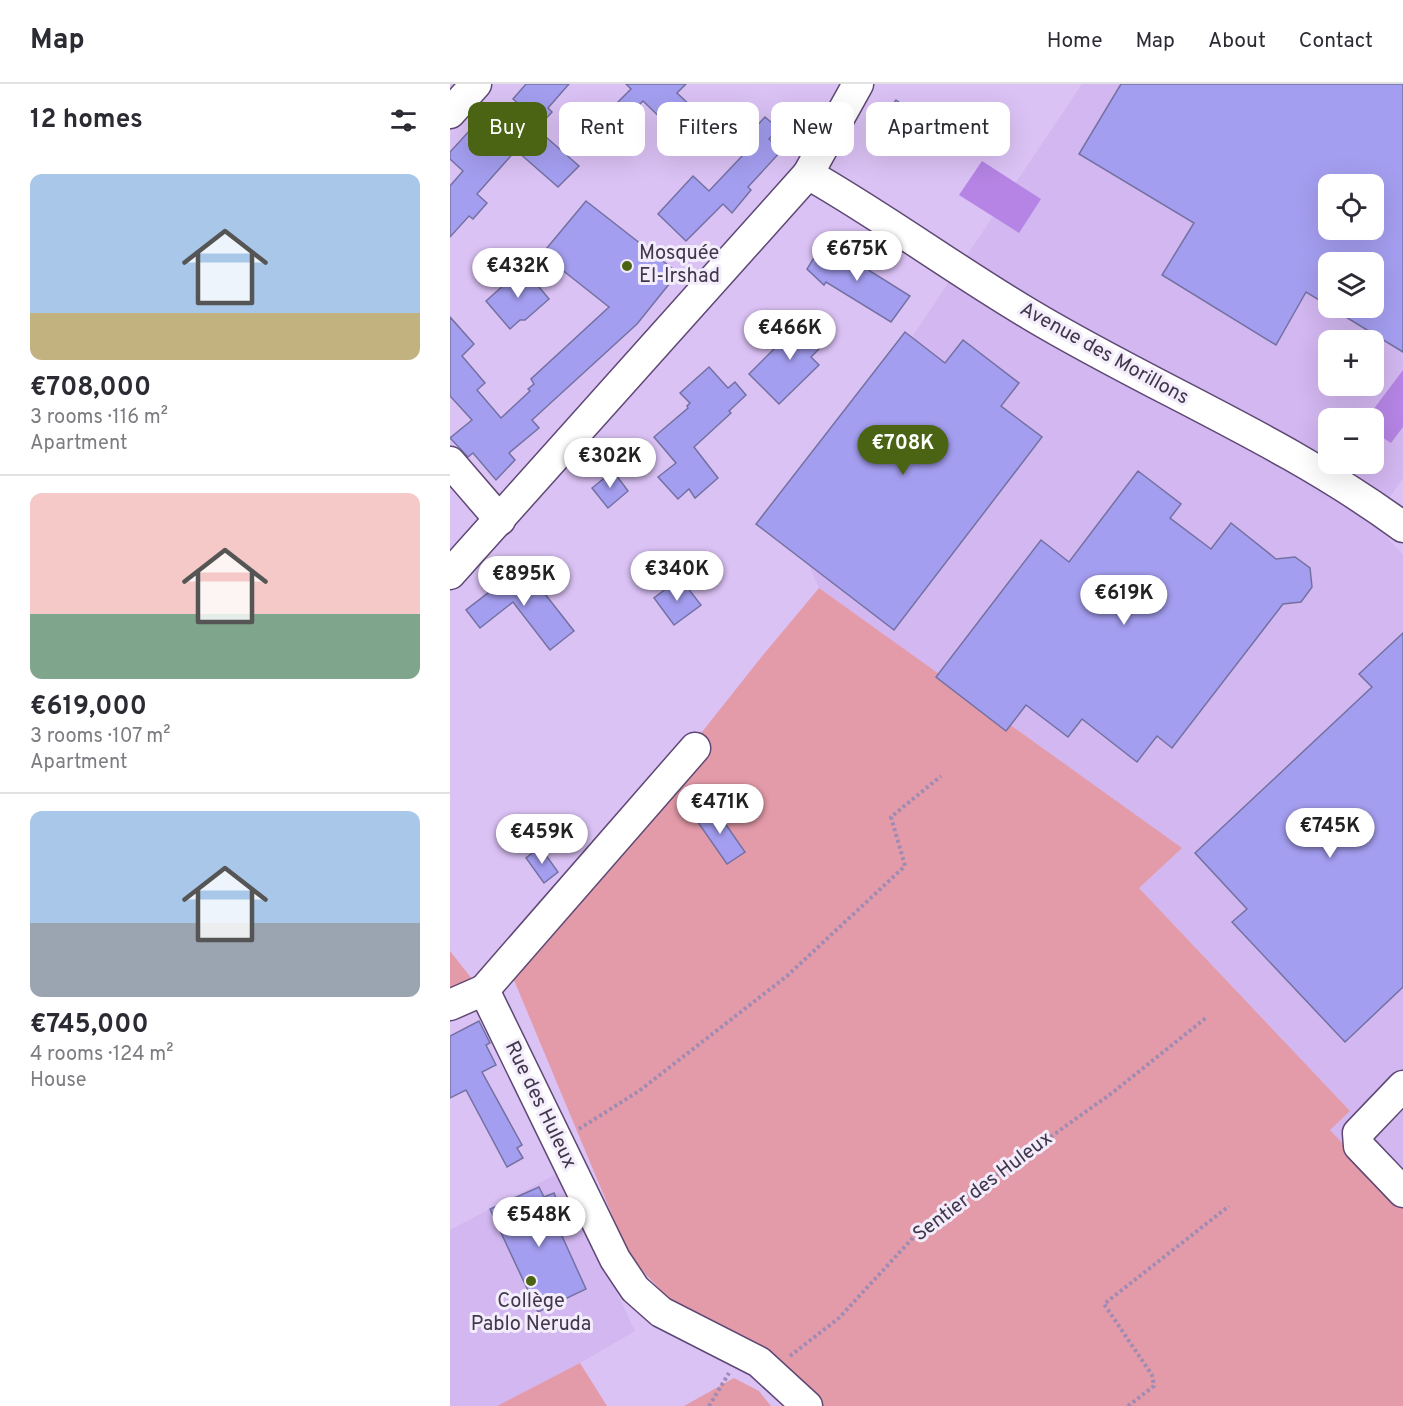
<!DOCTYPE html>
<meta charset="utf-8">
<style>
:root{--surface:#fff;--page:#f7f7f7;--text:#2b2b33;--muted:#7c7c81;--line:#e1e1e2;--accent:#4a6414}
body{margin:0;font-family:Overpass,sans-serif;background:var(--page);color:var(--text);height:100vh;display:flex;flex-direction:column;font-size:22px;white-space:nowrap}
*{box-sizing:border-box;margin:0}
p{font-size:20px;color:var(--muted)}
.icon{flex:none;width:33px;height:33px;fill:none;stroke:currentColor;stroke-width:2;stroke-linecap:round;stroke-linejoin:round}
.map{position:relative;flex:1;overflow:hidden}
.drawer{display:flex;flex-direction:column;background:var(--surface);width:450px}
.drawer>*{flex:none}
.guide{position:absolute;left:18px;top:18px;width:570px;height:54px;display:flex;gap:12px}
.buttons{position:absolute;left:868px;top:90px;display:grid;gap:12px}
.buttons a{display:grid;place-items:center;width:66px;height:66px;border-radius:12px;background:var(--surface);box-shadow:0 6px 24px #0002;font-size:30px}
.price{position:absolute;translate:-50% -51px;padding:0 14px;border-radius:21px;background:#fff;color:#222;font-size:20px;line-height:39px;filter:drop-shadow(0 2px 3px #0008)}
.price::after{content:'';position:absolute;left:50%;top:36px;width:18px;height:14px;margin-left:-9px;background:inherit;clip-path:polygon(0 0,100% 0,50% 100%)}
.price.current{background:var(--accent);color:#fff}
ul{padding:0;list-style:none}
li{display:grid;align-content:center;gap:12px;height:318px;padding:0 30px}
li+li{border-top:2px solid var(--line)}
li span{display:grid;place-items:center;height:186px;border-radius:12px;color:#555}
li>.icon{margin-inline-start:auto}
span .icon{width:108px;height:108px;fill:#fffc;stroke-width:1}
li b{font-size:26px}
h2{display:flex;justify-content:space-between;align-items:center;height:72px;padding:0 30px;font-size:26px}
.pill{padding:0 21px;border-radius:12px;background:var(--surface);box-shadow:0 6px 24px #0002;font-size:21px;line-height:54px}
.pill.current{background:var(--accent);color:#fff}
header{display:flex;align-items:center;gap:36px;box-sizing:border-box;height:84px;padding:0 30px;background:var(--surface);border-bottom:2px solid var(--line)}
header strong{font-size:28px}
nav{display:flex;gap:33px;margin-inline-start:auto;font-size:21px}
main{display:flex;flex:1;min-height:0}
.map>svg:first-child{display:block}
.built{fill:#d2b7f0;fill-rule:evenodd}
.green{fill:#e49ba9}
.water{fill:#b584e4}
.building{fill:#a49ef0;stroke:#7471a2;stroke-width:1.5;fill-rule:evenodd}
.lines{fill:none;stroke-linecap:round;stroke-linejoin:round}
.minor-casing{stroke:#5e4874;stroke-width:33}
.path{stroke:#9f8bb3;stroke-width:4;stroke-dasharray:3 3;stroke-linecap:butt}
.minor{stroke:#fff;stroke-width:30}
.poi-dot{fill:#4a6414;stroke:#f3ecfb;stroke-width:2}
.labels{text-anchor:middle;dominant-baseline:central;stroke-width:6;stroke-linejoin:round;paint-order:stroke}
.poi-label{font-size:20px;fill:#41374c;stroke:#f3ecfb;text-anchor:start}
.street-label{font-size:20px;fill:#41374c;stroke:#f3ecfb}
</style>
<header>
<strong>Map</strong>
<nav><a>Home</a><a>Map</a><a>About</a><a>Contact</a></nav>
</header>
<main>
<section class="drawer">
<h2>12 homes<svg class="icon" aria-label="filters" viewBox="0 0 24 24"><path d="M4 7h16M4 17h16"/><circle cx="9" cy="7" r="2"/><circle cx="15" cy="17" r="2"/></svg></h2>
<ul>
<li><span style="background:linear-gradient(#a9c7e8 75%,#c2b280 0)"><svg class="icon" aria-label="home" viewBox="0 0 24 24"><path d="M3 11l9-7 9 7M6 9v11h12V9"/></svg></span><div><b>€708,000</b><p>3 rooms · 116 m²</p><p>Apartment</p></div></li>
<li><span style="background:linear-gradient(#f6c9c9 65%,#7fa58c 0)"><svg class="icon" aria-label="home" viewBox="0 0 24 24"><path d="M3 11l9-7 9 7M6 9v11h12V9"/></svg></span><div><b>€619,000</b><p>3 rooms · 107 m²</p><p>Apartment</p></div></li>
<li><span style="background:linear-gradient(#a9c7e8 60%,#9aa5b1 0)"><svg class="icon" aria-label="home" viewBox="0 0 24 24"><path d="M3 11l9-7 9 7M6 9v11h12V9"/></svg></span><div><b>€745,000</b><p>4 rooms · 124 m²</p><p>House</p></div></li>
</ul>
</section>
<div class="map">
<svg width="953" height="1322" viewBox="0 0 953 1322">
<rect width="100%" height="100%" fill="#dbc2f5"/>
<g class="built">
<path d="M632 0H953V394L923 438 953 471V1124L879 1046 900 1027 689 804 731 764 369 504 339 436ZM879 100H924V146H879ZM879 178H924V224H879ZM879 256H924V302H879ZM879 334H924V380H879Z"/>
<path d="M110 1088 185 1247 130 1279 47 1322H0V1146Z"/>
</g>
<g class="green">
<path d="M369 504 732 764 689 804 900 1027 880 1046 953 1124V1322H373L328 1273 226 1222 180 1174 61 889 313 571Z"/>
<path d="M0 867 26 900 0 911Z"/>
<path d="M130 1279 157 1322H47Z"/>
<path d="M284 1294 309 1307 321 1322H234Z"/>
</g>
<g class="water">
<path d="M532 77 591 115 569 149 509 111Z"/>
<path d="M953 286V343L941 359 924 348V334H917Z"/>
</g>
<g class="building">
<path d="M76 0H119L98 24 102 28 91 40 63 15Z"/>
<path d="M176 0H236L227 9 244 25 223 46 193 17 177 33 164 22 181 5Z"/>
<path d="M671 0H953V268L881 224H924V178H879V222L856 208 826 261 712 191 744 139 629 70ZM879 100H924V146H879Z"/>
<path d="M446 16 472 35 451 63 425 43Z"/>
<path d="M315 33 329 45 319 55 332 66 298 103 301 106 282 129 273 120 236 157 208 130 243 92 259 107 293 71 286 64Z"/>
<path d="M31 34 66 66 27 110 37 119 23 135 19 132 0 153V102L13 87 0 75V68Z"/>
<path d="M88 46 129 82 108 103 68 68Z"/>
<path d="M136 117 228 189 187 240 82 336 89 344 59 369 65 376 46 396 23 369 18 373 0 354 22 336 0 312V233L24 260 12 272 35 299 27 306 51 334 80 307 78 305 84 300 81 295 159 223 92 170Z"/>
<path d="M373 159 395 167 393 170 460 212 441 238 376 198 374 201 357 185Z"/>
<path d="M73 184 99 215 75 236H70L60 245 36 217Z"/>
<path d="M356 233 379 255 361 273 369 281 329 320 299 290Z"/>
<path d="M455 248 495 279 513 256 569 299 551 322 592 353 444 546 306 440Z"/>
<path d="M259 283 278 304 285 298 296 311 279 327 281 329 244 363 268 394 245 414 239 405 228 415 208 393 226 379 204 353 238 324 237 322 240 319 230 309Z"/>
<path d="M163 387 178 407 158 424 142 404Z"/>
<path d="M688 387 731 420 720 434 761 465 781 439 826 475 845 473 860 484 862 503 851 518 833 520 722 664 707 652 687 678 632 635 618 653 576 621 556 647 486 593 591 456 619 478Z"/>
<path d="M73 482 124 547 100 566 63 518 30 544 16 526Z"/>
<path d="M230 494 251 521 224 541 204 514Z"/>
<path d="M953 549V903L895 958 782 838 797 825 745 769 922 603 909 590Z"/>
<path d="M263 722 295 768 277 780 245 734Z"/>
<path d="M90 763 108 788 94 799 76 774Z"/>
<path d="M29 937 40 959 36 961 46 981 32 988 72 1061 67 1064 73 1074 57 1083 16 1006 0 1014V952Z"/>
<path d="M89 1103 94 1113 104 1109 111 1126 102 1130 136 1205 88 1228 40 1125Z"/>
</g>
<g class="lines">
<g class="minor-casing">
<g id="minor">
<path d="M0 29 26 0"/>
<path d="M358 90C435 134 505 186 581 231 703 304 838 358 953 443"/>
<path d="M0 378 50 436"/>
<path d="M0 490 358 90 408 0"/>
<path d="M34 906 245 664"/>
<path d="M0 921 34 906 165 1175 185 1205 211 1228 309 1278 357 1322"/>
<path d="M953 1002 908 1049 909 1062 953 1108"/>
</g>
</g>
<g class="path">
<path d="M129 1045 189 1007 337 892 455 782 441 733 491 692"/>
<path d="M340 1272 389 1234 471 1145 662 1009 757 933"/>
<path d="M259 1322 279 1289"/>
<path d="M678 1322 704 1302 702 1291 654 1220 779 1122"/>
</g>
<use href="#minor" class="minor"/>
</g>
<g class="poi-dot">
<circle cx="177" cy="182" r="6"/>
<circle cx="81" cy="1197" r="6"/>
</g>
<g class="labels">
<g class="poi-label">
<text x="189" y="170">Mosquée<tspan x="189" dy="23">El-Irshad</tspan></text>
<text x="81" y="1218" text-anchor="middle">Collège<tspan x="81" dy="23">Pablo Neruda</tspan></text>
</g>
<g class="street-label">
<text transform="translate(654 270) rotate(29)">Avenue des Morillons</text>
<text transform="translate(90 1021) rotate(64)">Rue des Huleux</text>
<text transform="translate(533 1103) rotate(-37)">Sentier des Huleux</text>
</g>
</g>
</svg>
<div class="buttons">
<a><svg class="icon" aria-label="locate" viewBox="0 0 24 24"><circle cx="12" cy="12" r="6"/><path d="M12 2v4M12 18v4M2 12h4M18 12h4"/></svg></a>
<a><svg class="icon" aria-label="layers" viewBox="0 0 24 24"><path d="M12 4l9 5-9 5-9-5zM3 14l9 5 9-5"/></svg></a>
<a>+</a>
<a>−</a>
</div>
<b class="price" style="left:407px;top:198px">€675K</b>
<b class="price" style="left:68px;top:215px">€432K</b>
<b class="price" style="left:340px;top:277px">€466K</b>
<b class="price current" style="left:453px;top:392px">€708K</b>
<b class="price" style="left:160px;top:405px">€302K</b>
<b class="price" style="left:227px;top:518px">€340K</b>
<b class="price" style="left:74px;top:523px">€895K</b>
<b class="price" style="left:674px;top:542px">€619K</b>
<b class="price" style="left:270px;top:751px">€471K</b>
<b class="price" style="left:880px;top:775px">€745K</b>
<b class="price" style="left:92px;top:781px">€459K</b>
<b class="price" style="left:89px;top:1164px">€548K</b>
<div class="guide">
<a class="pill current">Buy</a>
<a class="pill">Rent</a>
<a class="pill">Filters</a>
<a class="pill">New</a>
<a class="pill">Apartment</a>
</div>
</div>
</main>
